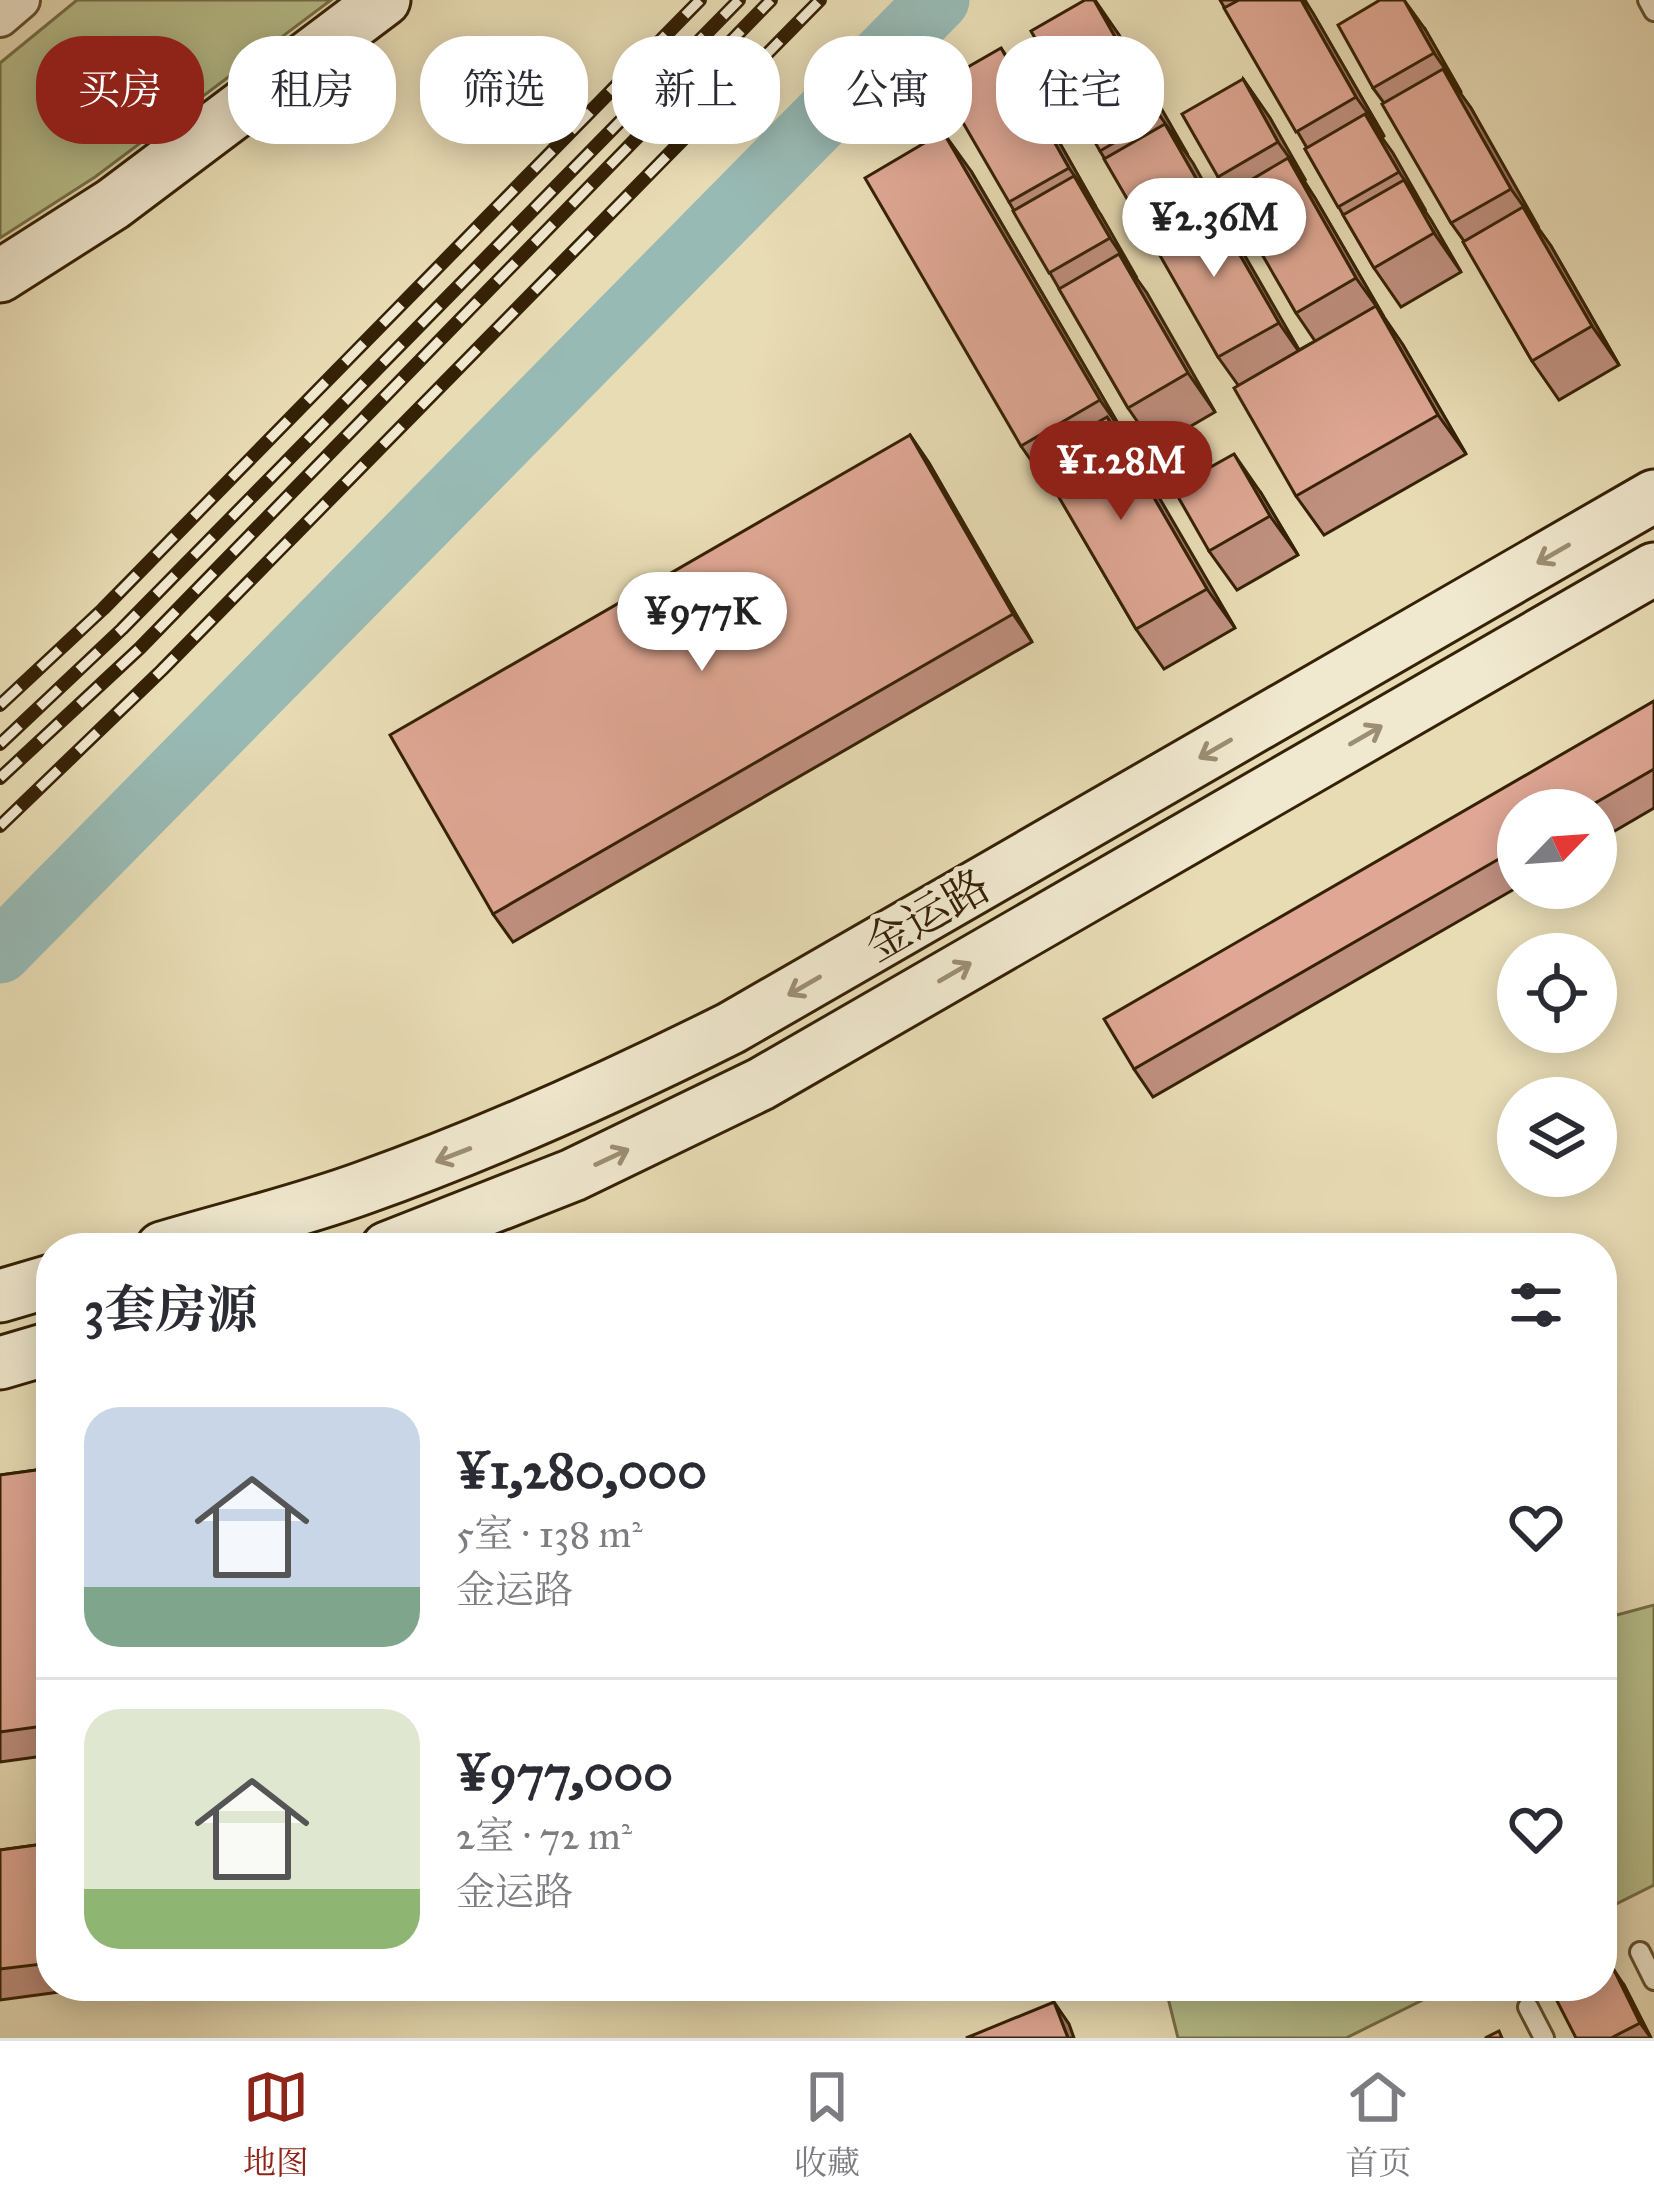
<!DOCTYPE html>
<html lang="zh">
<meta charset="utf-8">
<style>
:root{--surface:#fff;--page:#f7f7f7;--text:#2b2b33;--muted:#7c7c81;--line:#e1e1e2;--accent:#8f2418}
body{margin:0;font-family:"IM FELL Great Primer","Noto Serif SC",serif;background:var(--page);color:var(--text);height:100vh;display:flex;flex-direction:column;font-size:45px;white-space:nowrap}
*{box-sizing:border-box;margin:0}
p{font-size:39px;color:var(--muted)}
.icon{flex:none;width:66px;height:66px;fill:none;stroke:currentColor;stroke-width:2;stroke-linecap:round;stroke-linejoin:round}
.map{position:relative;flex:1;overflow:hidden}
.panel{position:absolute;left:36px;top:1233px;width:1581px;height:768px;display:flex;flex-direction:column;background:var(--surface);border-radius:48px;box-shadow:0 6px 30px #0003}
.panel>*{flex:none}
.top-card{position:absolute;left:36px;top:36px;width:1584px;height:108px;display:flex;gap:24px}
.needle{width:78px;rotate:65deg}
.controls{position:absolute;left:1497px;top:789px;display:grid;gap:24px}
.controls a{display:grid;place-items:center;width:120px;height:120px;border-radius:50%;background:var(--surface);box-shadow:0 6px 30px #0003;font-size:60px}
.price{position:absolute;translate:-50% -102px;padding:0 27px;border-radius:42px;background:#fff;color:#222;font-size:39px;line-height:78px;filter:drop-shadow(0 3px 6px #0008)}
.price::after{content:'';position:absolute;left:50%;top:72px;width:36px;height:27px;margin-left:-18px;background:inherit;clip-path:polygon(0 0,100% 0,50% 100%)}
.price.selected{background:var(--accent);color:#fff}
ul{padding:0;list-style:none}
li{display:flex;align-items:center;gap:36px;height:300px;padding:0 48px}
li+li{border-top:3px solid var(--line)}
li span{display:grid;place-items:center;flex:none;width:336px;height:240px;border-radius:36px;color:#555}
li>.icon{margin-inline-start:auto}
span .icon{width:144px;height:144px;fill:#fffc;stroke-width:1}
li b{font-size:51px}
h2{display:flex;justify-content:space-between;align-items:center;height:144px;padding:0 48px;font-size:51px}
.tag{padding:0 42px;border-radius:48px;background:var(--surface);box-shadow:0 6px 30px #0003;font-size:42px;line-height:108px}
.tag.selected{background:var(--accent);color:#fff}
.tabs{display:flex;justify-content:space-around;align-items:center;height:168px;border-top:3px solid var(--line);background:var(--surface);font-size:33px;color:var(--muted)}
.tabs a{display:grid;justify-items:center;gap:6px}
.tabs .selected{color:var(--accent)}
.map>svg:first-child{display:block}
.green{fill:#b8c08c;stroke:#767048;stroke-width:3}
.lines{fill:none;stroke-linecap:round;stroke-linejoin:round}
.river{stroke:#98bab4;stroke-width:63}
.service-casing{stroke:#625031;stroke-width:24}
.minor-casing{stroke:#625031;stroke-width:42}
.secondary-casing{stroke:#352105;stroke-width:57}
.service{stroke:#f0e8cf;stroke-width:18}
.minor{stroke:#f0e8cf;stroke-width:36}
.secondary{stroke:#f0e8cf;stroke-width:51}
.rail-casing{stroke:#352105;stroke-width:14}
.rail{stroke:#f0e8cf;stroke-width:9;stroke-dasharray:27;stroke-linecap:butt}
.wall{fill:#c0907f;stroke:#352105;stroke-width:3}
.shaded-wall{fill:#9c7568;stroke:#352105;stroke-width:3}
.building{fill:#dfa794;stroke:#352105;stroke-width:3}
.oneway{stroke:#9c8e74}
.labels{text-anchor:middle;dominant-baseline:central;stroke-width:10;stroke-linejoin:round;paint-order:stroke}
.street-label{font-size:45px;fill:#352105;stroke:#f0e8cf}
</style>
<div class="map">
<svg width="1654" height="2038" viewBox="0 0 1654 2038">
<rect width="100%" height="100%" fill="#e8dcb5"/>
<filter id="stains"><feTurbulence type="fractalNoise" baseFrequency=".00167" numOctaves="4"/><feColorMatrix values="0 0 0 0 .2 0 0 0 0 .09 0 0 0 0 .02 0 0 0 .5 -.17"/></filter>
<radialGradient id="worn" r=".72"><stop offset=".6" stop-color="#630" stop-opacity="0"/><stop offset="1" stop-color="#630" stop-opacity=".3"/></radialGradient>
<g class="green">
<path d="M77 0H331L95 177 0 238V63Z"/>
<path d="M1654 1605V1885L1602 1911V1619Z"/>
<path d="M1165 1986H1451L1346 2038H1178Z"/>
</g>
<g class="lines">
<path class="river" d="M0 952 938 0"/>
<g class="service-casing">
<g id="service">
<path d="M1648 0 1654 11"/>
<path d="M1640 1952 1654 1980"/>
<path d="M1528 2007 1544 2038"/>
</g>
</g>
<g class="minor-casing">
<path id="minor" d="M0 18 21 0"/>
</g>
<g class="secondary-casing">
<g id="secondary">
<path d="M0 276 113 204 384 0"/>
<path d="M162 1248C229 1228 297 1212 363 1188 490 1143 611 1088 731 1028L1654 496"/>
<path d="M387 1248 573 1175 761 1084 1654 569"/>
<path d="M0 1296 51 1281"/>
<path d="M0 1363 51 1348"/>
</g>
</g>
<use href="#service" class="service"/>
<use href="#minor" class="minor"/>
<use href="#secondary" class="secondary"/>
<g class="rail-casing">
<g id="rail">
<path d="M0 705 103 609 700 0"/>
<path d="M0 744 122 629 739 0"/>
<path d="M0 778 140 648 771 0"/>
<path d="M0 826 162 670 820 0"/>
</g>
</g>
<use href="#rail" class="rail"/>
</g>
<g class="wall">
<path d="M1095 0 1119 35 1228 226 1227 227 1299 350 1315 341 1296 313 1229 192 1218 177 1243 79 1270 118 1305 182 1315 198 1384 317 1403 345 1466 454 1324 535 1296 496 1238 385 1218 357 1152 237 1100 151Z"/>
<path d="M1220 0H1305L1384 136 1382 138 1461 272 1401 307 1374 268 1305 149 1307 148Z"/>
<path d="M1425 29 1461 92 1460 93 1471 108 1538 228 1551 246 1619 365 1559 400 1532 361 1464 241 1451 223 1384 103 1373 88Z"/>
<path d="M1028 87 1136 278 1215 412 1155 447 1128 408 1009 202Z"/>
<path d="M971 171 1127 439 1124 441 1235 628 1164 669 1136 629 1051 483 1048 485 1021 446Z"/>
<path d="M910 435 929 463 1032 642 513 942 493 914Z"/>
<path d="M1261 493 1298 555 1237 590 1209 551Z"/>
<path d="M1654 701V808L1596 842V810H1518V887L1153 1097 1134 1069Z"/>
<path d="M51 1468V1755L0 1762V1475Z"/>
<path d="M51 1843V1986H104L0 2000V1850Z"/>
<path d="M1624 1985 1651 2038H1576Z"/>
</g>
<g class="shaded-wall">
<path d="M1094 0 1119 35 1188 155 1160 116Z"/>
<path d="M1301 0H1304L1313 13 1384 136 1356 97Z"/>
<path d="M1404 0 1425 29 1461 92 1434 53Z"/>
<path d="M1001 48 1028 87 1096 207 1069 168Z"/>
<path d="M1443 69 1471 108 1539 228 1511 189Z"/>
<path d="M1243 79 1270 118 1306 181 1278 142Z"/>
<path d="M1365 114 1393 153 1426 211 1399 172Z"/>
<path d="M1165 124 1193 163 1228 226 1201 187Z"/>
<path d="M943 132 971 171 1127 439 1100 400Z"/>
<path d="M1288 158 1315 198 1384 317 1356 278Z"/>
<path d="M1074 176 1101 215 1137 278 1110 238Z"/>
<path d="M1404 180 1431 220 1461 272 1434 233Z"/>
<path d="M1210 203 1237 242 1306 362 1279 323Z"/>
<path d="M1523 207 1551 246 1619 365 1592 326Z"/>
<path d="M1119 254 1147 293 1215 412 1188 373Z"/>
<path d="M1376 306 1403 345 1466 454 1438 415Z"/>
<path d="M1107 417 1135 456 1235 628 1207 589Z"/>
<path d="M910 435 929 463 1032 642 1013 614Z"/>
<path d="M1234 454 1261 493 1298 555 1270 516Z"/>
<path d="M1614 1970 1624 1985 1651 2038 1640 2023Z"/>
<path d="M1054 2002 1069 2024 1074 2038H1068Z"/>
</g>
<g class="building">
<path d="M1085 0H1094L1160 116 1100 151 1031 31Z"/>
<path d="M1239 0H1301L1356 97 1296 132 1224 8Z"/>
<path d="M1380 0H1404L1434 53 1373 88 1338 25Z"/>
<path d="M1001 48 1069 168 1009 202 940 83Z"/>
<path d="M1443 69 1511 189 1451 223 1382 104Z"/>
<path d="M1243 79 1278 142 1218 177 1182 114Z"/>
<path d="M1365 114 1399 172 1338 207 1305 149Z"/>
<path d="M1165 124 1201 187 1140 221 1104 159Z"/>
<path d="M943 132 1100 400 1021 446 865 178Z"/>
<path d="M1288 158 1356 278 1296 313 1227 194Z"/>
<path d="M1074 176 1110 238 1049 273 1013 211Z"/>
<path d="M1404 180 1434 233 1374 268 1343 215Z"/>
<path d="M1210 203 1279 323 1218 357 1150 238Z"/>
<path d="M1523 207 1592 326 1532 361 1463 242Z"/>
<path d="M1119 254 1188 373 1128 408 1059 289Z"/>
<path d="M1376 306 1438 415 1296 496 1234 388Z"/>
<path d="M1107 417 1207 589 1136 629 1036 458Z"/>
<path d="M910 435 1013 614 493 914 390 735Z"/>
<path d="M1234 454 1270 516 1209 551 1173 488Z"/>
<path d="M1654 701V769L1583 810H1518V848L1134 1069 1104 1019Z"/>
<path d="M51 1468V1725L0 1732V1475Z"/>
<path d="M51 1843V1963L0 1969V1850Z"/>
<path d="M1614 1970 1640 2023 1611 2038H1576L1556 1999 1582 1986H1602V1976Z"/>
<path d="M1054 2002 1068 2038H966Z"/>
<path d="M1499 2031 1502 2038H1485Z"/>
</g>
<defs><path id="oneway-shaft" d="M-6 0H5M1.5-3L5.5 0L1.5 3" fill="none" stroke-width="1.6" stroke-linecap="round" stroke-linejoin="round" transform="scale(3)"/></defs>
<g class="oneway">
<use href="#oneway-shaft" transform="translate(1553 554) rotate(150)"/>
<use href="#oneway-shaft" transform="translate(1366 735) rotate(-30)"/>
<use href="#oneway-shaft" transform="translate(1215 749) rotate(150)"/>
<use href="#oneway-shaft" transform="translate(955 972) rotate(-30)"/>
<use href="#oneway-shaft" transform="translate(804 986) rotate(150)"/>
<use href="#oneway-shaft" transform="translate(453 1155) rotate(159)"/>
<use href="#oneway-shaft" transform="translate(612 1157) rotate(-25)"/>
</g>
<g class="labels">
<g class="street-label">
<text transform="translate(927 915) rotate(-30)">金运路</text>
</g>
</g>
<rect width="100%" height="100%" filter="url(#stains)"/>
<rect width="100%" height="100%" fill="url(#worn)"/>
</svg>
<div class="controls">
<a><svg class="needle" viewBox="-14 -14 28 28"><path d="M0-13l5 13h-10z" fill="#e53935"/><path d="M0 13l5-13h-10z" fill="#7c7c81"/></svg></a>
<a><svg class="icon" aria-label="locate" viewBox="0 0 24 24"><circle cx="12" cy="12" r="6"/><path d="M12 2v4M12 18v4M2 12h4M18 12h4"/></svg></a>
<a><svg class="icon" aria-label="layers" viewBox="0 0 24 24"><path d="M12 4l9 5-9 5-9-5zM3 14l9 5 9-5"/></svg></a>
</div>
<b class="price" style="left:1214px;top:280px">¥2.36M</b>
<b class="price selected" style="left:1121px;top:523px">¥1.28M</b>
<b class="price" style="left:702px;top:674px">¥977K</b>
<div class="top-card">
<a class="tag selected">买房</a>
<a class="tag">租房</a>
<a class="tag">筛选</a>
<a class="tag">新上</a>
<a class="tag">公寓</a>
<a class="tag">住宅</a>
</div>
<section class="panel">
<h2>3套房源<svg class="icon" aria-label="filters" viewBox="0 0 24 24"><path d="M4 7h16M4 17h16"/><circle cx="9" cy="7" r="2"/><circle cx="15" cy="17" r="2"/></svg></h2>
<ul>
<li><span style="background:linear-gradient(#c9d6e8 75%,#7fa58c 0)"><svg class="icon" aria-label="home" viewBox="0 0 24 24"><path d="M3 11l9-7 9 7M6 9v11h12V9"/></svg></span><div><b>¥1,280,000</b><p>5室 · 138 m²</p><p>金运路</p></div><svg class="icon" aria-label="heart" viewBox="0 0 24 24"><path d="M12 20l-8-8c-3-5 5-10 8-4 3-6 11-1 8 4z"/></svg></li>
<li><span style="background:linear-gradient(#dfe7d0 75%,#8fb573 0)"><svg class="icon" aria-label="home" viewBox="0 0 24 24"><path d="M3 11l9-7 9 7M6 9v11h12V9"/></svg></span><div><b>¥977,000</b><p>2室 · 72 m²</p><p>金运路</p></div><svg class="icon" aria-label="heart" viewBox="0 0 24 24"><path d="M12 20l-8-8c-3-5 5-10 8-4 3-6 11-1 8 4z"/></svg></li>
</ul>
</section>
</div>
<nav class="tabs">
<a class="selected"><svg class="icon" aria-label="map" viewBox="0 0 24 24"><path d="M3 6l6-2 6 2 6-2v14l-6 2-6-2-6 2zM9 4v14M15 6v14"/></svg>地图</a>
<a><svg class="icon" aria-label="saved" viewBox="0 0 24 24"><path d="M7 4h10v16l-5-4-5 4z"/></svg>收藏</a>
<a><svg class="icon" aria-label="home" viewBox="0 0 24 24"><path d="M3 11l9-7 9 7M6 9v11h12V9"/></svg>首页</a>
</nav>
